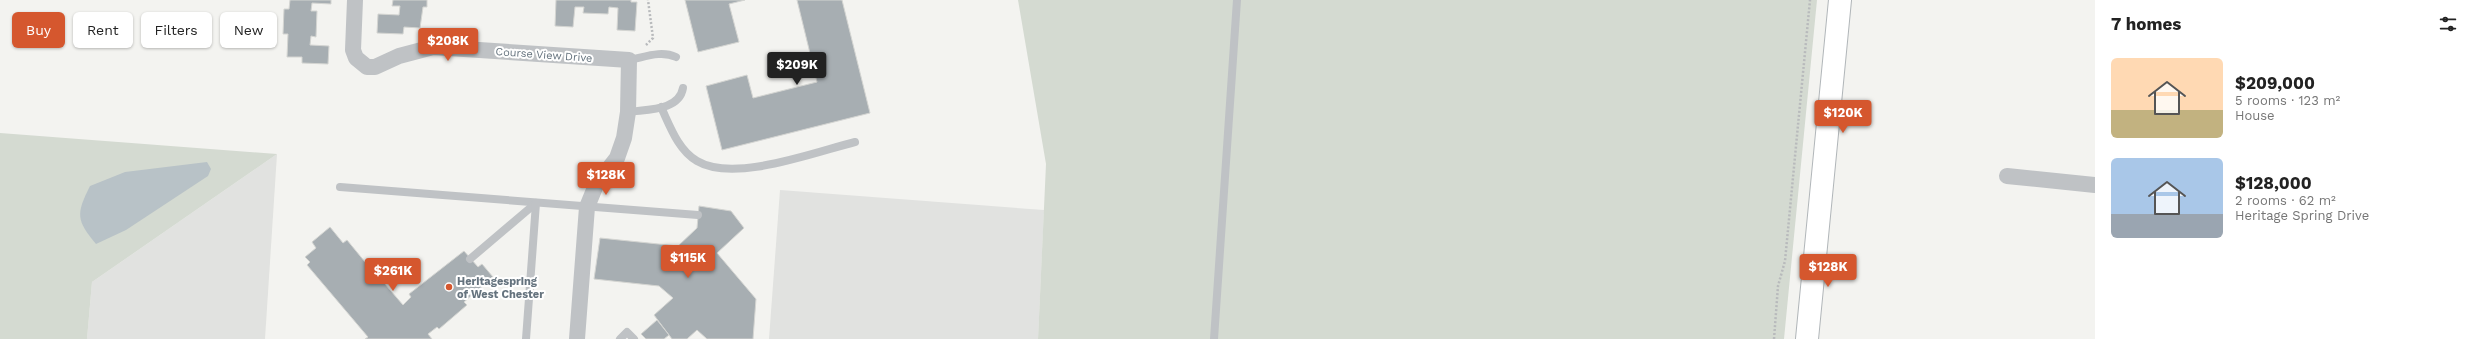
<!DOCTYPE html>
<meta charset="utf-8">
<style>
:root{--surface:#fff;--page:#f2f2f2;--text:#222;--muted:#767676;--accent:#d5572e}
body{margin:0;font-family:"Work Sans",sans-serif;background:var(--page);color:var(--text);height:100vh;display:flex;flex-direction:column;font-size:15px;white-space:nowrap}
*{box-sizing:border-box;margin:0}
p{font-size:13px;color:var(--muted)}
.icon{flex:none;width:22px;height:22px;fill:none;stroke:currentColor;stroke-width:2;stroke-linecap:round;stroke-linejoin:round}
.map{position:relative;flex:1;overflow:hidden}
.sheet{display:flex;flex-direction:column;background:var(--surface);width:380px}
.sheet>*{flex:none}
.guide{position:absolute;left:12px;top:12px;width:380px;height:36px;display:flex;gap:8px}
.price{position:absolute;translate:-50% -34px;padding:0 9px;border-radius:4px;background:var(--accent);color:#fff;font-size:13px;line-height:26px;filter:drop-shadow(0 1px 2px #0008)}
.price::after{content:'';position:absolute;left:50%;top:24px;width:12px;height:9px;margin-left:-6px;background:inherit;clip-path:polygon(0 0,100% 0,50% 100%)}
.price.current{background:#222;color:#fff}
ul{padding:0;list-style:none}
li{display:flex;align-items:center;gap:12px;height:100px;padding:0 16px}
li span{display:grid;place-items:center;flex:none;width:112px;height:80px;border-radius:6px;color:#555}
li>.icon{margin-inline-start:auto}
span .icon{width:48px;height:48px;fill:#fffc;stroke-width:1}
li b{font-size:17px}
h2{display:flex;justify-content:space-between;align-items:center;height:48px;padding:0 16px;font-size:17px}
.tag{padding:0 14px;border-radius:6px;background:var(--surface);box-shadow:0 1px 3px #0004;font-size:14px;line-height:36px}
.tag.current{background:var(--accent);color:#fff}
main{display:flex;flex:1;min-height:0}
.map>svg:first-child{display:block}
.built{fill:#e1e2e0}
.green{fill:#d4dad1}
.water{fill:#b8c2c7}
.building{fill:#a7aeb2;stroke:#d4d5d2}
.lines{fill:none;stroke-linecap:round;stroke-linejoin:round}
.secondary-casing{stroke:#b1b6b9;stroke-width:24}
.path{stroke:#b8babc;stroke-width:2.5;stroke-dasharray:2 2;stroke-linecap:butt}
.service{stroke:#bfc2c5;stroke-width:8}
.minor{stroke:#bfc2c5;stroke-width:16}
.secondary{stroke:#fff;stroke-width:22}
.poi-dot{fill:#d5572e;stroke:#fff;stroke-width:1.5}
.labels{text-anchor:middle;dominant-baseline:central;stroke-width:4;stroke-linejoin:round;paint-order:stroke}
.street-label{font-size:11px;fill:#65737e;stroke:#fff}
.poi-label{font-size:11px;font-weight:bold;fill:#65737e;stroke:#fff;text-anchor:start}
</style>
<main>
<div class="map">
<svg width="2095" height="339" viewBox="0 0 2095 339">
<rect width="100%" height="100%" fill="#f3f3f0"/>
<g class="built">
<path d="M277 154 265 339H87L92 282Z"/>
<path d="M780 190 1044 210 1038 339H769Z"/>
</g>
<g class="green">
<path d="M1018 0H1817L1784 339H1038L1046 164Z"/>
<path d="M0 133 277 154 92 282 87 339H0Z"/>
</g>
<path class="water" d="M207 162 211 169 208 176 126 230 96 244C76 220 76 214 90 186L125 172Z"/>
<g class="building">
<path d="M290 0H331V4L312 3 311 11H317L316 37 311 36 310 45 329 46 328 64 302 63V57H287L288 34H283L284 9H289Z"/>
<path d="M393 0H427V7H423L420 28 404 27 403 34 377 33 378 14 399 15 400 6H392Z"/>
<path d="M556 0H631V2H637L635 31 617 30 618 8 609 7 608 14 583 13 584 7H575L573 27 555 26Z"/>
<path d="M685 0H745L729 4 739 42 698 52Z"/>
<path d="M797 0H842L870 113 722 150 706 86 747 75 753 98 817 82Z"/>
<path d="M699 206 731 211 744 228 717 253 756 299 753 339H707L697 330 687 339H672L654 315 673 298 659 286 594 279 600 238 678 246 697 228Z"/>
<path d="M330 227 343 243 347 240 370 268 367 271 375 280 379 277 403 305 411 297 409 294 464 251 478 267 482 264 493 277 464 302 467 305 439 329 437 327 428 334 432 339H365L368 337 307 265 310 262 305 257 316 248 312 242Z"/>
<path d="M657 320 669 335 664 339H646L641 334Z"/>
</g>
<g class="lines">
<g class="secondary-casing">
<path id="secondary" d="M1807 339 1840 0"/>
</g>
<g class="path">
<path d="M646 45 653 38 648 0"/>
<path d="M1774 339 1778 286 1785 261 1810 0"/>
</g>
<g class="service">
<path d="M629 60C645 57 661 50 676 57"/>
<path d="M661 107C670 126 678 150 697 161 734 183 815 152 855 142"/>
<path d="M628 112C647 109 679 111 683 88"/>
<path d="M340 187 698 215"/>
<path d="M470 259 536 203"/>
<path d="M526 339 536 203"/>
<path d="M620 339 627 332 634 339"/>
<path d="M1214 339 1237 0"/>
</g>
<g class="minor">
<path d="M355 0 353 50 356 58 367 67H375L399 56 433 47 629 60 628 112 624 138 617 158 596 185 587 207 577 339"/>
<path d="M2007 176 2095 185"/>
</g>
<use href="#secondary" class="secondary"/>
</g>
<circle class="poi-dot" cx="449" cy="287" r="4"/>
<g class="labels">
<g class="street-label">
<text transform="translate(544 55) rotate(4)">Course View Drive</text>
</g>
<g class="poi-label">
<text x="457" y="281">Heritagespring<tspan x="457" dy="13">of West Chester</tspan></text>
</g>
</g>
</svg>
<b class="price" style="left:448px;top:62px">$208K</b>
<b class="price current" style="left:797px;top:86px">$209K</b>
<b class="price" style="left:1843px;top:134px">$120K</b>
<b class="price" style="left:606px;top:196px">$128K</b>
<b class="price" style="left:688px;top:279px">$115K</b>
<b class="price" style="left:1828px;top:288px">$128K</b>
<b class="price" style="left:393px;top:292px">$261K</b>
<div class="guide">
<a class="tag current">Buy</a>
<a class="tag">Rent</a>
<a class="tag">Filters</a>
<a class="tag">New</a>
</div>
</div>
<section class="sheet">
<h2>7 homes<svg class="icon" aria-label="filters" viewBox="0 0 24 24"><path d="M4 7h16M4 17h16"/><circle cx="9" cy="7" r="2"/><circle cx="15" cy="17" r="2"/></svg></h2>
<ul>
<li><span style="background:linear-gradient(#ffd9b3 65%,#c2b280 0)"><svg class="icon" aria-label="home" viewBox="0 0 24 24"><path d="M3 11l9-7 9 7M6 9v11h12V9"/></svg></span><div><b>$209,000</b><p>5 rooms · 123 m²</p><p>House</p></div></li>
<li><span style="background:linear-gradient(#a9c7e8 70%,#9aa5b1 0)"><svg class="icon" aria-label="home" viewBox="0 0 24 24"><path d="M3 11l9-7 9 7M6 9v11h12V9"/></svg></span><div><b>$128,000</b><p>2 rooms · 62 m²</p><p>Heritage Spring Drive</p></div></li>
</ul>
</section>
</main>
